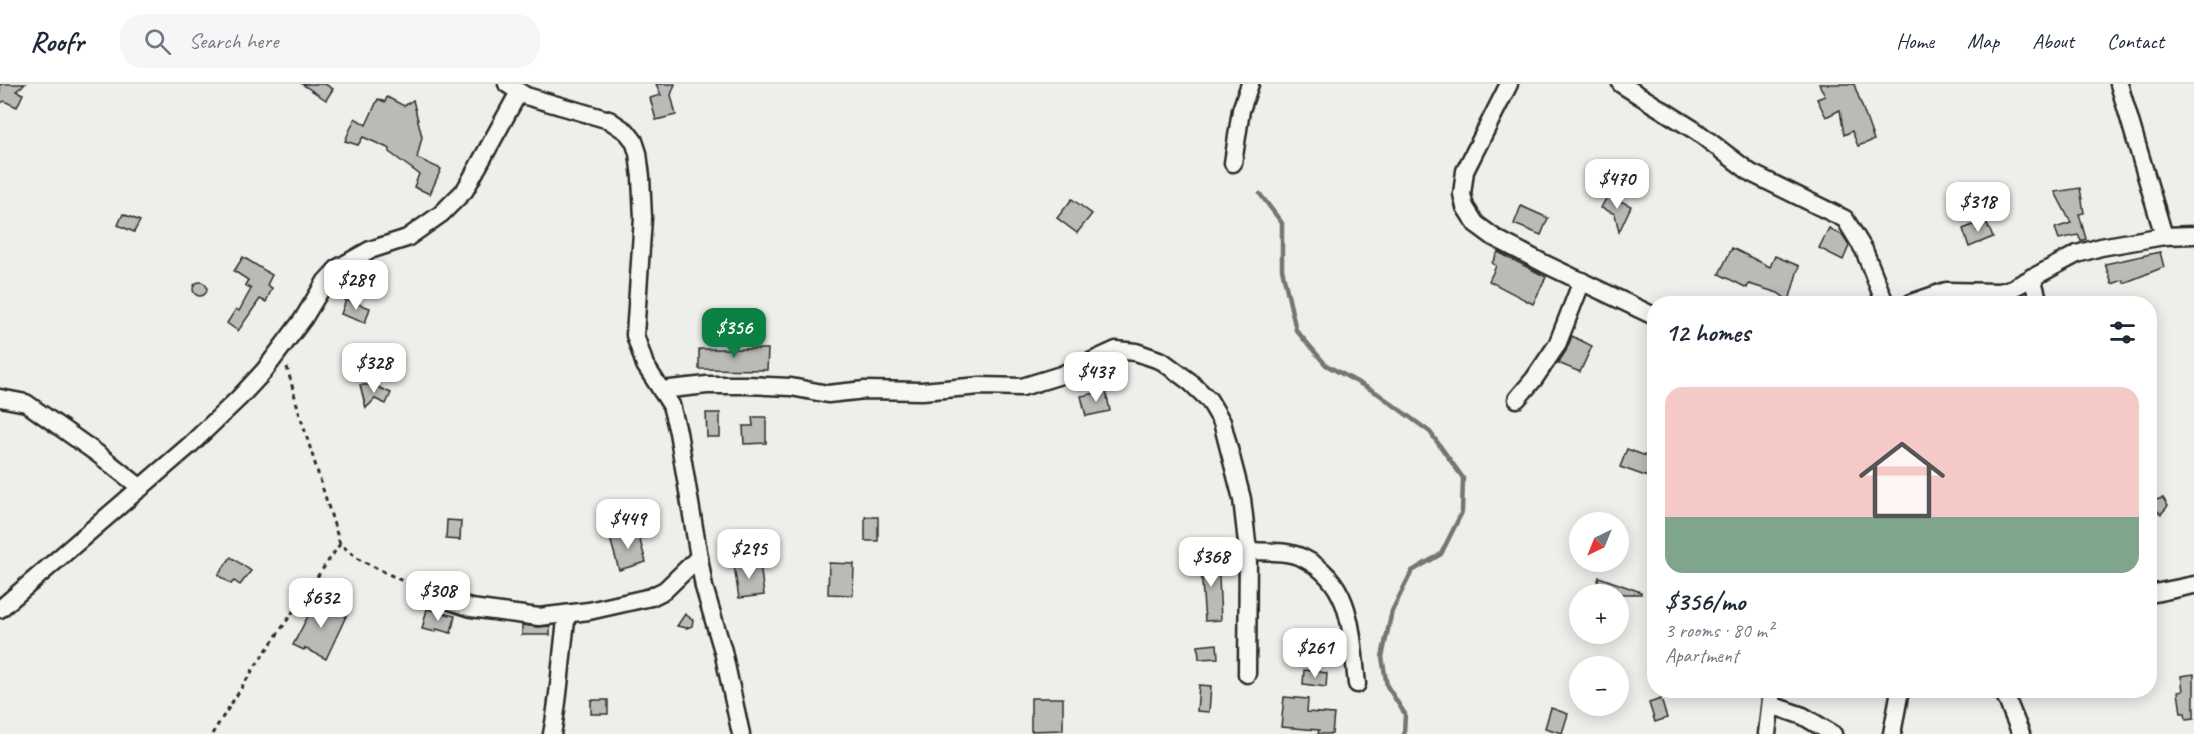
<!DOCTYPE html>
<meta charset="utf-8">
<style>
:root{--surface:#fff;--page:#f6f6f7;--text:#1f2937;--muted:#747a83;--line:#e0e1e3;--accent:#0b8043}
body{margin:0;font-family:Caveat,sans-serif;background:var(--page);color:var(--text);height:100vh;display:flex;flex-direction:column;font-size:22px;white-space:nowrap}
*{box-sizing:border-box;margin:0}
p{font-size:20px;color:var(--muted)}
.icon{flex:none;width:33px;height:33px;fill:none;stroke:currentColor;stroke-width:2;stroke-linecap:round;stroke-linejoin:round}
.map{position:relative;flex:1;overflow:hidden}
.details{position:absolute;left:1647px;top:212px;width:510px;height:402px;display:flex;flex-direction:column;background:var(--surface);border-radius:24px;box-shadow:0 3px 15px #0003}
.details>*{flex:none}
.needle{width:39px;rotate:223deg}
.tools{position:absolute;left:1569px;top:428px;display:grid;gap:12px}
.tools a{display:grid;place-items:center;width:60px;height:60px;border-radius:50%;background:var(--surface);box-shadow:0 3px 15px #0003;font-size:30px}
.price{position:absolute;translate:-50% -51px;padding:0 14px;border-radius:12px;background:#fff;color:#222;font-size:20px;line-height:39px;filter:drop-shadow(0 2px 3px #0008)}
.price::after{content:'';position:absolute;left:50%;top:36px;width:18px;height:14px;margin-left:-9px;background:inherit;clip-path:polygon(0 0,100% 0,50% 100%)}
.price.active{background:var(--accent);color:#fff}
ul{padding:0;list-style:none}
li{display:grid;align-content:center;gap:12px;height:318px;padding:0 18px}
li span{display:grid;place-items:center;height:186px;border-radius:18px;color:#555}
li>.icon{margin-inline-start:auto}
span .icon{width:108px;height:108px;fill:#fffc;stroke-width:1}
li b{font-size:26px}
h2{display:flex;justify-content:space-between;align-items:center;height:72px;padding:0 18px;font-size:26px}
header{display:flex;align-items:center;gap:36px;box-sizing:border-box;height:84px;padding:0 30px;background:var(--surface);border-bottom:2px solid var(--line)}
header strong{font-size:28px}
nav{display:flex;gap:33px;margin-inline-start:auto;font-size:21px}
.search{width:420px;height:54px;background:var(--page);display:flex;align-items:center;gap:15px;box-sizing:border-box;padding:0 21px;border-radius:24px;color:var(--muted);font-size:22px}
.map>svg:first-child{display:block}
.lines{fill:none;stroke-linecap:round;stroke-linejoin:round}
.stream{stroke:#757573;stroke-width:4.5}
.building{fill:#babab7;stroke:#2b2b2b;stroke-width:1.5}
.minor-casing{stroke:#2b2b2b;stroke-width:21}
.path{stroke:#2b2b2b;stroke-width:3;stroke-dasharray:4.5 4.5;stroke-linecap:butt}
.minor{stroke:#f6f6f2;stroke-width:16}
</style>
<header>
<strong>Roofr</strong>
<div class="search"><svg class="icon" aria-label="search" viewBox="0 0 24 24"><circle cx="10" cy="10" r="6"/><path d="M15 15l6 6"/></svg>Search here</div>
<nav><a>Home</a><a>Map</a><a>About</a><a>Contact</a></nav>
</header>
<div class="map">
<svg width="2194" height="650" viewBox="0 0 2194 650">
<rect width="100%" height="100%" fill="#eeeeea"/>
<filter id="ink" filterUnits="userSpaceOnUse"><feTurbulence type="fractalNoise" baseFrequency=".0167" numOctaves="2"/><feDisplacementMap in="SourceGraphic" scale="12" xChannelSelector="R" yChannelSelector="G"/><feConvolveMatrix kernelMatrix="1 2 1 2 8 2 1 2 1" color-interpolation-filters="sRGB"/></filter>
<g filter="url(#ink)">
<g class="lines">
<path class="stream" d="M1260 110 1282 139V185L1296 246 1326 281 1377 309 1430 348 1463 394 1462 428 1441 470 1412 487 1392 527 1382 573 1387 602 1405 630 1404 650"/>
</g>
<g class="building">
<path d="M0 0H25L16 7 23 10 17 23 4 17 0 20Z"/>
<path d="M302 0H325L333 5 326 16Z"/>
<path d="M656 0H675L671 11 676 31 656 36 650 14 661 11Z"/>
<path d="M1819 0H1854L1874 56 1858 62 1852 47 1844 51 1840 26 1826 33 1817 15 1825 12Z"/>
<path d="M387 13 404 22 413 16 422 53 417 74 441 85 430 110 414 103 419 90 389 68 390 65 363 53 358 61 345 57 355 34 366 41 378 15 385 18Z"/>
<path d="M2080 104 2084 129 2079 130 2086 155 2081 157 2078 151 2059 155 2055 144 2071 139 2055 108Z"/>
<path d="M1608 111 1631 122 1619 148 1615 130 1601 124Z"/>
<path d="M1072 115 1092 130 1077 149 1057 134Z"/>
<path d="M1521 122 1548 134 1541 151 1514 140Z"/>
<path d="M123 130 140 137 134 148 118 141Z"/>
<path d="M1985 136 1993 153 1969 163 1963 145Z"/>
<path d="M1829 144 1842 151 1849 162 1843 176 1819 164Z"/>
<path d="M1732 164 1770 183 1775 172 1799 182 1789 217 1778 209 1749 200 1747 204 1719 190Z"/>
<path d="M1498 168 1546 193 1533 220 1489 197 1496 182 1492 179Z"/>
<path d="M2160 168 2164 183 2124 199 2123 196 2112 200 2105 180Z"/>
<path d="M243 173 272 191 267 201 272 204 266 218 260 215 238 247 227 239 236 225 239 227 251 205 245 201 248 196 234 187Z"/>
<circle cx="200" cy="205" r="7"/>
<path d="M346 216 370 224 365 239 341 230Z"/>
<path d="M1572 252 1592 262 1580 288 1558 279 1566 267Z"/>
<path d="M699 265H768L767 286 699 285Z"/>
<path d="M360 301H373L391 309 386 320 375 315 366 324Z"/>
<path d="M1106 307 1110 327 1086 332 1081 312Z"/>
<path d="M706 329H720V353H707Z"/>
<path d="M752 333H766V359L744 360 743 342H753Z"/>
<path d="M1627 365 1654 375 1648 393 1620 383Z"/>
<path d="M2163 414 2168 422 2161 430 2154 424V420L2156 416Z"/>
<rect x="865" y="433" width="13" height="24"/>
<path d="M447 436 461 437 460 456 446 455Z"/>
<path d="M637 446 646 478 619 486 610 454Z"/>
<path d="M231 473 251 487 240 501 234 497 231 500 218 491Z"/>
<path d="M1200 473H1218L1221 536 1205 537Z"/>
<path d="M760 479 764 511 739 514 734 482Z"/>
<path d="M829 479 854 480 853 511 828 510Z"/>
<path d="M1599 493 1641 508V510H1594Z"/>
<path d="M318 513 347 530 326 575 305 564 304 566 293 561Z"/>
<path d="M427 525 455 532 451 549 436 545V548L422 545Z"/>
<path d="M685 530 693 536 692 542 687 544 677 542Z"/>
<path d="M522 541 538 543 550 542V551H522Z"/>
<path d="M1217 560 1218 574 1199 575 1198 562Z"/>
<path d="M1304 586 1327 589 1326 603 1303 600Z"/>
<path d="M2194 590V634L2186 635 2185 629H2181L2178 608 2183 607 2181 592Z"/>
<path d="M1199 601 1211 602 1209 628 1197 627Z"/>
<path d="M1284 613 1308 615 1307 628 1334 630 1332 650H1318L1319 646 1281 643Z"/>
<path d="M1031 614H1063V646L1031 647Z"/>
<path d="M1661 615 1667 634 1655 638 1649 619Z"/>
<rect x="591" y="616" width="17" height="14"/>
<path d="M1551 624 1568 630 1562 649 1545 644Z"/>
</g>
<g class="lines">
<g class="minor-casing">
<g id="minor">
<path d="M507 0 526 12 609 36 627 48 634 57 638 69 641 93 643 134 635 251 645 281 671 321 678 348 704 503 723 567 741 650"/>
<path d="M1509 0 1465 87 1462 110 1465 123 1476 140 1495 154 1545 180 1654 232"/>
<path d="M1621 0 1696 47 1751 89 1845 135 1864 166 1885 219"/>
<path d="M2119 0 2164 152"/>
<path d="M1233 79 1241 26 1250 0"/>
<path d="M2032 193 2039 219"/>
<path d="M1911 219 1946 207 1999 208 2011 205 2077 170 2101 163 2164 152 2194 151"/>
<path d="M661 306 707 301H746L791 303 828 310 865 306 922 307 980 302 1022 303 1061 291 1116 266 1136 268 1162 277 1189 297 1209 316 1222 338 1242 415 1248 467 1247 590"/>
<path d="M0 314 26 319 98 370 141 404"/>
<path d="M1517 315 1534 295 1557 261 1582 197"/>
<path d="M1248 467C1265 468 1287 466 1303 474 1354 499 1351 551 1357 600"/>
<path d="M2150 510 2194 501"/>
<path d="M435 512 471 524 539 533 589 527 651 513 665 506 699 473"/>
<path d="M0 525 190 361 239 314 264 287 303 235 326 197 338 184 370 166 407 154 441 130 465 106 519 8"/>
<path d="M2003 606 2021 650"/>
<path d="M1771 621 1803 632 1833 650"/>
<path d="M552 650C560 610 561 570 567 530"/>
<path d="M1767 650 1772 606"/>
<path d="M1892 650 1900 606"/>
</g>
</g>
<g class="path">
<path d="M287 283 299 328 340 460 360 476 421 506"/>
<path d="M212 650 254 584 340 460"/>
</g>
<use href="#minor" class="minor"/>
</g>
</g>
</svg>
<div class="tools">
<a><svg class="needle" viewBox="-14 -14 28 28"><path d="M0-13l5 13h-10z" fill="#e53935"/><path d="M0 13l5-13h-10z" fill="#747a83"/></svg></a>
<a>+</a>
<a>−</a>
</div>
<b class="price" style="left:1617px;top:126px">$470</b>
<b class="price" style="left:1978px;top:149px">$318</b>
<b class="price" style="left:356px;top:227px">$289</b>
<b class="price active" style="left:734px;top:275px">$356</b>
<b class="price" style="left:374px;top:310px">$328</b>
<b class="price" style="left:1096px;top:319px">$437</b>
<b class="price" style="left:628px;top:466px">$449</b>
<b class="price" style="left:749px;top:496px">$295</b>
<b class="price" style="left:1211px;top:504px">$368</b>
<b class="price" style="left:438px;top:538px">$308</b>
<b class="price" style="left:321px;top:545px">$632</b>
<b class="price" style="left:1315px;top:595px">$261</b>
<section class="details">
<h2>12 homes<svg class="icon" aria-label="filters" viewBox="0 0 24 24"><path d="M4 7h16M4 17h16"/><circle cx="9" cy="7" r="2"/><circle cx="15" cy="17" r="2"/></svg></h2>
<ul>
<li><span style="background:linear-gradient(#f6c9c9 70%,#7fa58c 0)"><svg class="icon" aria-label="home" viewBox="0 0 24 24"><path d="M3 11l9-7 9 7M6 9v11h12V9"/></svg></span><div><b>$356/mo</b><p>3 rooms · 80 m²</p><p>Apartment</p></div></li>
</ul>
</section>
</div>
